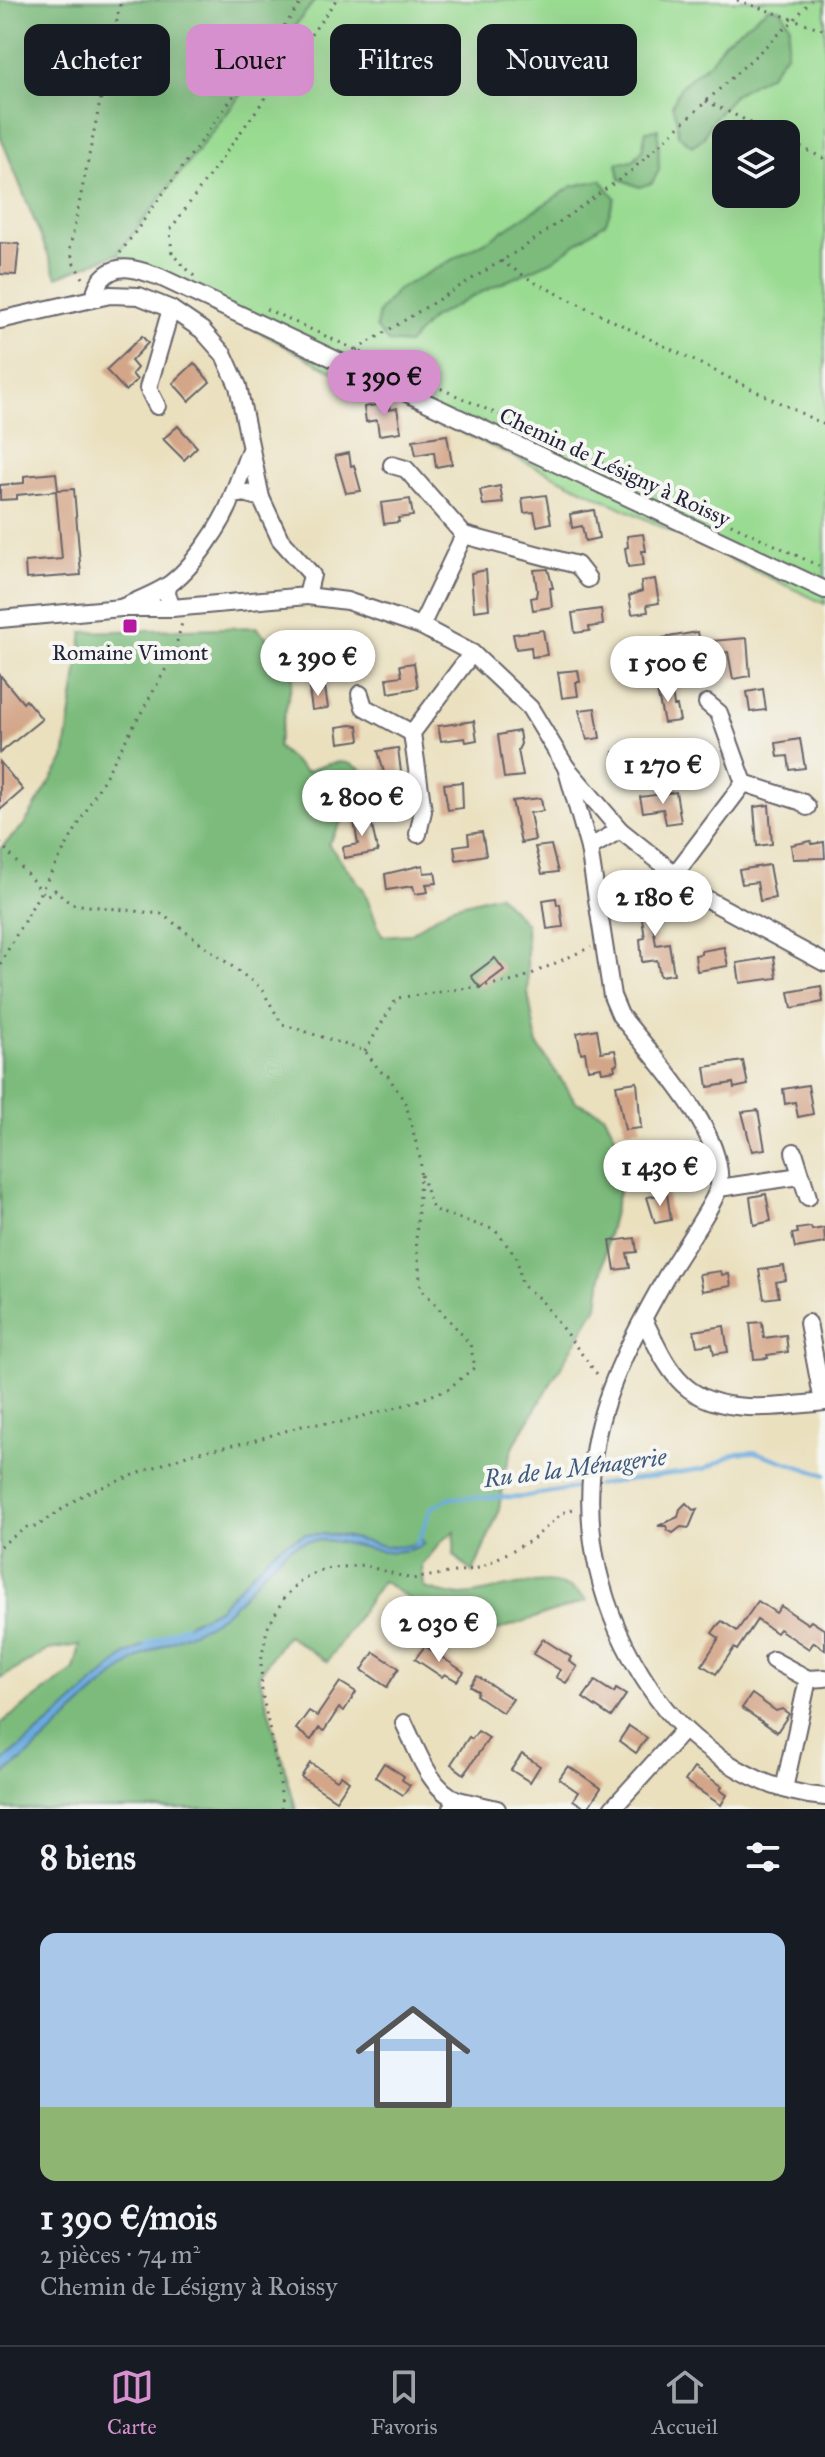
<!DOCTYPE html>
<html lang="fr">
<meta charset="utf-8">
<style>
:root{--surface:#171b24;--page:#242831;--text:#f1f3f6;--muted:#9ea1a6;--line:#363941;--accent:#d690ce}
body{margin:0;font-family:"IM FELL Great Primer",serif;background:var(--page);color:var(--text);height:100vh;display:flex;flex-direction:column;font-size:30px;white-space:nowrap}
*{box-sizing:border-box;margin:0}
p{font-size:26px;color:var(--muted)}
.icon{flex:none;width:44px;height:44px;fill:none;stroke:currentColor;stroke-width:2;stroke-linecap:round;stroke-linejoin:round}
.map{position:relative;height:1809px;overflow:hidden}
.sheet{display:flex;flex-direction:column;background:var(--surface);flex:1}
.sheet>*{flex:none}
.guide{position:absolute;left:24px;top:24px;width:778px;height:72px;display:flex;gap:16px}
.controls{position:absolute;left:712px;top:120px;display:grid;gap:16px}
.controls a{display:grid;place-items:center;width:88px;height:88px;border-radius:16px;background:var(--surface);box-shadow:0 8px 32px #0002;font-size:40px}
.price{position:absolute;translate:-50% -68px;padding:0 18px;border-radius:28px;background:#fff;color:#222;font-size:26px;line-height:52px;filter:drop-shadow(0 2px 4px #0008)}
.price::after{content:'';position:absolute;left:50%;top:48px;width:24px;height:18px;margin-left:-12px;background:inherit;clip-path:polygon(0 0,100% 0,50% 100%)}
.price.current{background:var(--accent);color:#111}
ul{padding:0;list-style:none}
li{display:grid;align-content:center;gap:16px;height:424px;padding:0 40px}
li+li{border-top:2px solid var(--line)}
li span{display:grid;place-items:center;height:248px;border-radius:16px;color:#555}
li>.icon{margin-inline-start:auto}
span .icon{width:144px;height:144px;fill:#fffc;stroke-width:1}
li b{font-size:34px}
h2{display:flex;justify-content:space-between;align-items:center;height:96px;padding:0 40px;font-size:34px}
.tag{padding:0 28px;border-radius:16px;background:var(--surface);box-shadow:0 8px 32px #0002;font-size:28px;line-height:72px}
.tag.current{background:var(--accent);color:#111}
.menu{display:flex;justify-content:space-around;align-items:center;height:112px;border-top:2px solid var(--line);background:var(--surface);font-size:22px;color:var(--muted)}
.menu a{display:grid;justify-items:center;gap:4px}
.menu .current{color:var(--accent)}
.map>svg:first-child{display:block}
.green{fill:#9adb92;stroke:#5e7e66;stroke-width:2;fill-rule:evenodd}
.forest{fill:#7bbb7c;stroke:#4e6e5c;stroke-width:2}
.water{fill:#6babde;stroke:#46668c;stroke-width:2}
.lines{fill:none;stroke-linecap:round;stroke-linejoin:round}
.stream{stroke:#6babde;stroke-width:4}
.building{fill:#d4a689}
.minor-casing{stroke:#686469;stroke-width:20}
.path{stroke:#686469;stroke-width:3;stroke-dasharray:2 6;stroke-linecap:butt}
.minor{stroke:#fff;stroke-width:16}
.poi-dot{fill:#b5179e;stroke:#f6f6f2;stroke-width:3}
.labels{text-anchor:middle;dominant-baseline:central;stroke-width:8;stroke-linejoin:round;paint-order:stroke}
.street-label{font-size:22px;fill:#22223b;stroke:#f6f6f2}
.poi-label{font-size:22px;fill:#22223b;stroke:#f6f6f2}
.water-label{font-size:24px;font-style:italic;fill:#3f597c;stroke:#f6f6f2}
</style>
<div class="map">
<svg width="825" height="1809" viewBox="0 0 825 1809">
<rect width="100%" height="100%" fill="#f6f6f2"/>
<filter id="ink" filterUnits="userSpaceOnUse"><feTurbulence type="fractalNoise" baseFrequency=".0125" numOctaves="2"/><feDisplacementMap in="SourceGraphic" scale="16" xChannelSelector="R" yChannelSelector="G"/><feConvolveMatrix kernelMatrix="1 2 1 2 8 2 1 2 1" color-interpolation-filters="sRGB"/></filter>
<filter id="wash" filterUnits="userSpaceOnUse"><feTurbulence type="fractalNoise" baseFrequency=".006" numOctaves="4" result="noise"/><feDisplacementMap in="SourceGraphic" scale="32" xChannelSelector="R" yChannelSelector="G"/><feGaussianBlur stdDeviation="1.8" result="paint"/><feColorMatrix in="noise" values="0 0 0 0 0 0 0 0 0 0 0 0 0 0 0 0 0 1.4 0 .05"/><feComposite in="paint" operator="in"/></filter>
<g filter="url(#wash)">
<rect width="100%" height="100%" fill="#eae0be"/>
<path class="green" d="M315 0H825V604L318 364 117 254ZM726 134H786V194H726Z"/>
<g class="forest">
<path d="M0 0H315L117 254 57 277 0 135Z"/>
<path d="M769 7 781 9 790 26 786 53 770 74 735 94 710 123 704 137 692 146 678 135 677 120 672 105 681 86 711 61 724 42Z"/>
<path d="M658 129 659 170 652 183 639 187 620 179 617 163 633 161 642 150 646 131Z"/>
<path d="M601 180 615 198 606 222 552 261 480 293 432 318 408 344 388 342 376 328 379 312 397 290 488 240 573 186Z"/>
<path d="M256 627 293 664V678L277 747 306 772C343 757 349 758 379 784L378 809 348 812 328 844 364 890 382 936 409 934 450 907 498 894 526 924 528 993 537 1044 576 1102 604 1114 617 1139 622 1180 607 1239 598 1305 515 1443 506 1468 498 1514 473 1573 454 1555 455 1531 441 1542 422 1565 424 1588C436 1591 449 1596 461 1595 502 1593 555 1564 587 1601L470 1639 382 1581 327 1662 287 1635 259 1675 296 1809H0V1724L74 1670 80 1645 48 1650 0 1679V849L24 825 64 759 83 632Z"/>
</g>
<path class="water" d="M305 1534C317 1534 330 1533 343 1536 368 1541 397 1555 422 1540L424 1544C384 1566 343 1532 303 1542 272 1551 248 1597 221 1616 195 1635 161 1642 134 1661 86 1695 48 1744 0 1777V1764L56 1718 125 1655 218 1609 270 1554 284 1543Z"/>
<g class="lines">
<g class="stream">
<path d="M596 1485 705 1469 737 1453 755 1452 825 1475"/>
<path d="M417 1545 431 1508 450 1498 522 1497 588 1486"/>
<path d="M146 1644 185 1625"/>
</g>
</g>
<g id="blocks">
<g class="building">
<path d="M0 243 19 244 16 275 0 274Z"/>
<path d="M142 336 148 343 131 361 137 368 132 374 137 380 126 391 106 370Z"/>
<path d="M194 363 210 382 189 401 173 383Z"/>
<path d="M389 403 390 410 397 408 401 432 379 435 377 420 366 422 364 407Z"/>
<path d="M178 426 197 447 184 460 163 439Z"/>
<path d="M447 435 452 464 436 467 434 452 416 455 413 440Z"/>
<path d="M349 453 351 466 354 465 361 491 346 493 335 456Z"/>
<path d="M56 473 58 490 74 489 81 575 26 579 25 562 62 559 56 491 17 495V499L0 500V485L24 483V476Z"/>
<path d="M500 486 503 503 483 505 480 490Z"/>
<path d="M546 495 551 523 537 526 534 512 524 513 522 498Z"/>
<path d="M410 499 413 516 398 518 399 522 384 524 381 503Z"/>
<path d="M594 510 599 538 585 541 582 526 572 528 570 514Z"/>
<path d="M643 534 646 551H642L644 565 628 567 625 548 628 547 627 536Z"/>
<path d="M548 569 553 588H550L552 607 533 610 531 598 536 597 537 590 534 570Z"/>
<path d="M486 570 489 609 474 611 471 573Z"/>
<path d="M655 579 659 603 647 605 648 612 632 614 629 596 642 591 641 581Z"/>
<path d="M601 609 603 625 589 627 590 631 575 633 572 613Z"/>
<path d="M543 630 547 655 532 657 531 647 516 649 513 634Z"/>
<path d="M698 632 700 642 747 638 750 676 733 679 728 652 702 655 703 661 689 663 686 651 665 653 662 638Z"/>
<path d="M328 644 329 647 348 644 351 660 314 662 311 646Z"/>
<path d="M414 663 418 688 389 693 387 678 402 676 400 665Z"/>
<path d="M578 670 580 682H576L578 696 562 698 558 672Z"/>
<path d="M0 675 23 703 26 700 42 719 0 753Z"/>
<path d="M671 684 674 706H677L680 721 664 723 656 686Z"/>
<path d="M325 687 328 708 312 710 309 689Z"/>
<path d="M763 689 766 710 750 712 747 692Z"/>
<path d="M595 708 600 738 587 740 579 710Z"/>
<path d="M474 721 477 740 466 742 465 738 441 741 438 726Z"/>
<path d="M351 725 358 726 360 740 339 743 337 727Z"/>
<path d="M519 731 521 744 518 750 523 776 504 778 498 735Z"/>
<path d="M800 739 805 768 790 770 788 756 778 757 776 743Z"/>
<path d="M643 747 647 772 632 774 630 764 615 766 613 752Z"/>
<path d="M398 748 402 780 387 783 378 751Z"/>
<path d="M0 762 23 790 0 810Z"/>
<path d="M462 782 463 808 448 810 444 784Z"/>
<path d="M676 792 681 822 666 824 663 809 643 812 640 797Z"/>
<path d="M541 798 543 811 530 813 535 840 521 843 512 801Z"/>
<path d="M769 805 772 844 757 846 754 807Z"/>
<path d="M369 814 378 852 344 858 343 847 358 844 353 816Z"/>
<path d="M482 832 486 855 456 860 454 846 469 844 468 834Z"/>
<path d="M811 841 812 844 824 842 825 858 793 859 791 845Z"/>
<path d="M551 845 558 872 542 874 535 847Z"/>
<path d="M423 865 424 873 435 872 437 883 426 884 428 892 415 894 413 886 387 890 385 874Z"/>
<path d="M769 865 775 898 760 901 757 882 742 884 739 870Z"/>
<path d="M666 897 669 913 654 915 652 918 656 945 669 943 674 974 660 976 657 960 642 962 640 939 645 938 640 905 652 903 651 900Z"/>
<path d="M556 898 557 905 560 904 563 927 547 929 543 900Z"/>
<path d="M724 947 728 966 697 971 695 955 701 954V951Z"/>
<path d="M774 957 777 978 740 983 737 963Z"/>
<path d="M495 958 504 970 480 988 471 976Z"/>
<path d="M821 986 823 1002 792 1008 789 992Z"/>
<path d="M597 1029 601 1052 615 1050 618 1064 614 1065 615 1070 602 1072 601 1067 588 1069 585 1052 581 1053 577 1033Z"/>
<path d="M743 1061 748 1085 734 1088 733 1083 708 1087 705 1067Z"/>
<path d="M637 1082 641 1128 625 1130 616 1085Z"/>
<path d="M808 1085 813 1114 798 1117 795 1102 785 1104 783 1089Z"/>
<path d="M758 1110 765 1149 752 1151 742 1112Z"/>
<path d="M687 1150 689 1163 674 1166 676 1177 661 1179 657 1154Z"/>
<path d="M667 1194 671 1220 655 1223 647 1197Z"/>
<path d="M766 1194 771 1221 754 1225 750 1197Z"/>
<path d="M811 1227 812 1230 824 1228 825 1243 795 1248 792 1234 798 1233 797 1229Z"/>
<path d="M635 1238 637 1252 627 1253 630 1268 615 1270 610 1241Z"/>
<path d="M784 1266 786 1280 776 1282 779 1297 764 1299 759 1270Z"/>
<path d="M721 1271 722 1275 729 1274 731 1286 702 1291 699 1274Z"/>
<path d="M762 1322 764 1338 786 1335 788 1352 767 1355 768 1358 754 1359 750 1323Z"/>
<path d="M724 1326 728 1352 714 1354 712 1344 697 1346 694 1331Z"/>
<path d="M686 1503 693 1510 697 1509 689 1528 681 1527 673 1533 668 1530 666 1526H658L678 1517 680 1509Z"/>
<path d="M758 1601 776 1613 781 1606 808 1624 811 1621 825 1630V1650L814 1642 809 1649 779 1629 776 1633 757 1620 737 1650 734 1648 716 1674 702 1665 719 1638 712 1633 718 1625 722 1621 737 1631Z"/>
<path d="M543 1639 571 1657 569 1661 577 1667 566 1683 556 1677 560 1670 533 1654Z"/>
<path d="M425 1646 464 1672 457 1681 445 1674 442 1677 415 1659Z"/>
<path d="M374 1652 399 1668 387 1687 362 1670Z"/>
<path d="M477 1676 513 1699 503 1713 476 1695 478 1691 470 1686Z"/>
<path d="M595 1681 614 1693 616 1689 626 1695 611 1717 583 1698Z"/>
<path d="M340 1682 356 1692 344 1711 339 1708 324 1731 319 1728 311 1740 296 1729 309 1711 317 1716Z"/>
<path d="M752 1694 776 1711 782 1709 789 1714 777 1732 742 1708Z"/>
<path d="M629 1726 647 1738 636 1753 619 1741Z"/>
<path d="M478 1731 489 1738 464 1774 451 1764 469 1737 472 1739Z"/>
<path d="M522 1754 540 1766 530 1782 511 1770Z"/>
<path d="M310 1763 337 1780 341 1775 349 1781 336 1800 301 1777Z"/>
<path d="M384 1763 404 1776 402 1780 410 1785 403 1795 375 1777Z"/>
<path d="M568 1766 601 1788 587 1809 573 1800 578 1792 559 1779Z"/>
<path d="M694 1768 722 1786 720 1790 727 1795 721 1805 685 1781Z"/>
</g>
</g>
</g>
<g filter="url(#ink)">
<use href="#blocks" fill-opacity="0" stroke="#686469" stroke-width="2"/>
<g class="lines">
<g class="minor-casing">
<g id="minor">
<path d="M96 298C95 291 96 287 101 280 117 260 139 270 160 277L825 590"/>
<path d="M0 320 110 295 139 296 171 309 202 330 224 355 238 386 261 498"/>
<path d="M157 406 148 388 171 309"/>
<path d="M392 465 406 469 464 535"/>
<path d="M233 495 249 452"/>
<path d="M307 596 347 601 421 626 472 653 530 708 566 767 620 830 705 898 825 963"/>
<path d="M121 608C136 601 153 595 167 586 192 569 224 523 233 495L245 493 261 498 280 539 312 575 307 596 172 608 167 594 168 585"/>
<path d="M0 619 121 608H172"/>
<path d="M421 626 464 535 577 565 588 579"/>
<path d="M360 694 364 707 412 733"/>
<path d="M707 703 719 713 744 783"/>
<path d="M566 767 589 848 612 996 620 1015C652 1056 725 1131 719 1185 718 1200 675 1260 665 1279 637 1328 607 1384 596 1440 579 1529 600 1614 650 1688 687 1744 757 1792 825 1797"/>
<path d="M418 834 423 811 412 733 472 653"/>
<path d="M589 848 620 830"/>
<path d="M675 874 744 783 802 802 807 807"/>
<path d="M794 1152 808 1197"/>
<path d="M719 1188 800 1176"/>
<path d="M644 1320C654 1340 663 1362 678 1379 713 1419 779 1406 825 1402"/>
<path d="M808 1323 823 1402"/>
<path d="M773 1660 808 1679 825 1678"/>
<path d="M404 1723C417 1749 429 1789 458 1800"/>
<path d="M784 1789 808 1679"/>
<path d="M452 1808 458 1800 497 1809"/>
<path d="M612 1809 684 1730"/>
</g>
</g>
<g class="path">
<path d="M737 0 825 30"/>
<path d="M706 101 774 134"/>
<path d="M786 140 825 159"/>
<path d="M120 253 303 0"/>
<path d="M501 261 534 282 825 425"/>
<path d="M194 276 172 254 170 230 336 0"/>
<path d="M83 278 74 264 70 248 121 0"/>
<path d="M266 309 585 454 825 569"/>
<path d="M356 350 524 247 631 171 794 20 811 0"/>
<path d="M0 843 46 896 55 890 71 904 162 914 261 988 282 1024 365 1051 380 1071 388 1076 406 1104 421 1162 416 1240 421 1288 470 1344 475 1367 448 1389 412 1403 341 1422 305 1425 249 1442 189 1454 84 1494 36 1527H27L0 1546"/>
<path d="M0 964 173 656 182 623"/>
<path d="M365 1051 397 998 516 981 591 947"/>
<path d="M421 1175 433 1210 495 1230 517 1258 522 1285 540 1299 600 1378"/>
<path d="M282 1809 280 1782 262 1693 261 1662 267 1629 284 1598 302 1579 324 1569 363 1565 412 1579 479 1568 532 1540 562 1513 576 1508"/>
</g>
<use href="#minor" class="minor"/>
</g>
</g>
<rect class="poi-dot" x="122" y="618" width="16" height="16" rx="4"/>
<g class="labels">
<g class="street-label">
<text transform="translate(615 467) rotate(25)">Chemin de Lésigny à Roissy</text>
</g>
<g class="poi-label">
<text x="130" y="652">Romaine Vimont</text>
</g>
<g class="water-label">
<text transform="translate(575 1468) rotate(-7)">Ru de la Ménagerie</text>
</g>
</g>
</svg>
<div class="controls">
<a><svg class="icon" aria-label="layers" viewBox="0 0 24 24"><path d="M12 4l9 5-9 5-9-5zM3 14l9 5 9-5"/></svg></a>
</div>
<b class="price current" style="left:384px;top:418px">1 390 €</b>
<b class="price" style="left:318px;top:698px">2 390 €</b>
<b class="price" style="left:668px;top:704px">1 500 €</b>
<b class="price" style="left:663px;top:806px">1 270 €</b>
<b class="price" style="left:362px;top:838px">2 800 €</b>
<b class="price" style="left:655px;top:938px">2 180 €</b>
<b class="price" style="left:660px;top:1208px">1 430 €</b>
<b class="price" style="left:439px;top:1664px">2 030 €</b>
<div class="guide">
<a class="tag">Acheter</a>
<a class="tag current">Louer</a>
<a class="tag">Filtres</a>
<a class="tag">Nouveau</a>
</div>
</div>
<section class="sheet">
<h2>8 biens<svg class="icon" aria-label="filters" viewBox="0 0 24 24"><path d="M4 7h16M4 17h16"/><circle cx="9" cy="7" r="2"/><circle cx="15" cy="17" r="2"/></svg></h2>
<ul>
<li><span style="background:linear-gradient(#a9c7e8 70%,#8fb573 0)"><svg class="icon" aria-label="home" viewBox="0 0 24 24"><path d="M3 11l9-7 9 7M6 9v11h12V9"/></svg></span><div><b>1 390 €/mois</b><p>2 pièces · 74 m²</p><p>Chemin de Lésigny à Roissy</p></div></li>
</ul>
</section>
<nav class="menu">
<a class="current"><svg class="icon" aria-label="map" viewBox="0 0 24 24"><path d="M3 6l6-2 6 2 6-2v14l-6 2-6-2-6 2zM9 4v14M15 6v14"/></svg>Carte</a>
<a><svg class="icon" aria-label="saved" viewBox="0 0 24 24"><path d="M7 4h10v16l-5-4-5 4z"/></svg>Favoris</a>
<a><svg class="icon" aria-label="home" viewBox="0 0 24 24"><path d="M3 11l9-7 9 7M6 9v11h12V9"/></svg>Accueil</a>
</nav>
